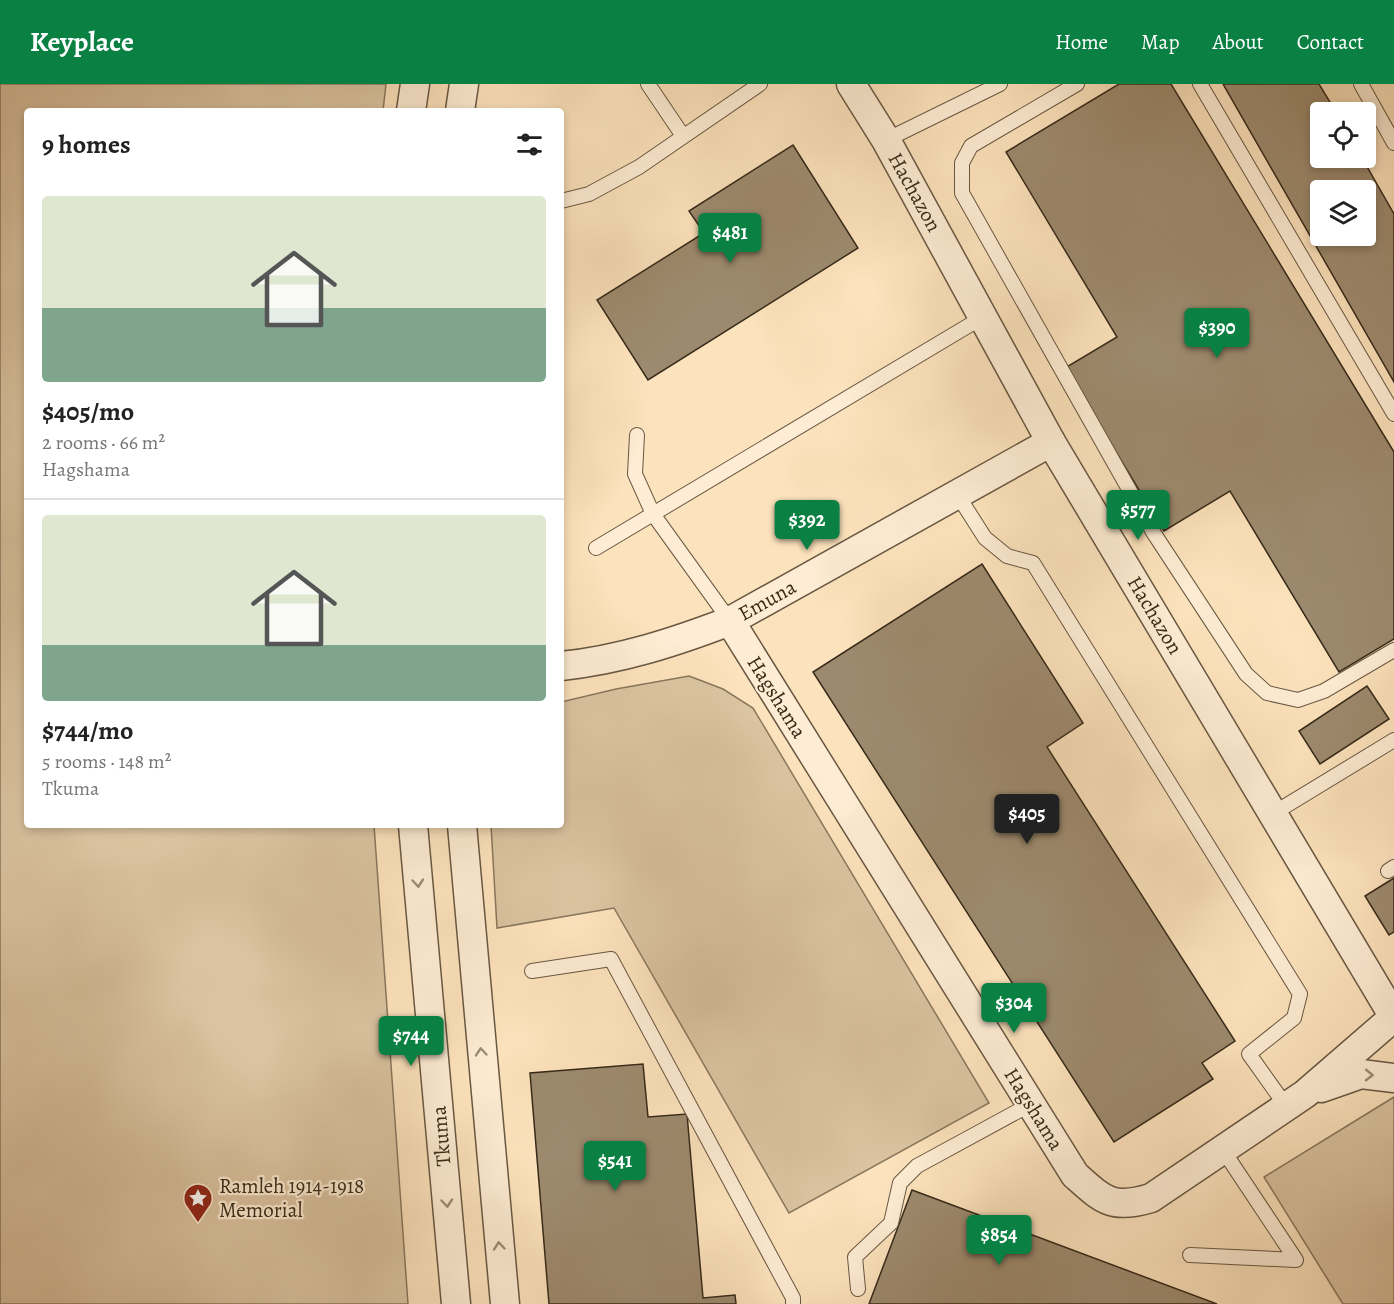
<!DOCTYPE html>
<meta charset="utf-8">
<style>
:root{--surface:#fff;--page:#f2f2f2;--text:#222;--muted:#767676;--line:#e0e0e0;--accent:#0b8043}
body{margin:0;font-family:Alegreya,serif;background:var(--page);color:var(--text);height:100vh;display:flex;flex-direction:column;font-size:22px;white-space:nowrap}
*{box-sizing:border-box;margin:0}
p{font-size:20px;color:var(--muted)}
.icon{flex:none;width:33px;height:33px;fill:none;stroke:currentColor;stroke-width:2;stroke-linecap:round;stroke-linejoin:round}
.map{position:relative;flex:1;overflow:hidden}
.side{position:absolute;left:24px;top:24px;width:540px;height:720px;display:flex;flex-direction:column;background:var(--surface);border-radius:6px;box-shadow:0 3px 9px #0003}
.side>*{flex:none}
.tools{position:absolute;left:1310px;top:18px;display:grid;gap:12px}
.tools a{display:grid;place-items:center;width:66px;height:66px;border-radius:6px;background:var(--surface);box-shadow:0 3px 9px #0003;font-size:30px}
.price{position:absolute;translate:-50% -51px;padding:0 14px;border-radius:6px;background:var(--accent);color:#fff;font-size:20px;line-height:39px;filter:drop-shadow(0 2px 3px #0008)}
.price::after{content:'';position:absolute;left:50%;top:36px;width:18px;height:14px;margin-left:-9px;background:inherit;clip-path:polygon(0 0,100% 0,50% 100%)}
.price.current{background:#222;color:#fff}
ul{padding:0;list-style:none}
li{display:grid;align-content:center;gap:12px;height:318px;padding:0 18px}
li+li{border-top:2px solid var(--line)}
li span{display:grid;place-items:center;height:186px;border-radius:6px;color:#555}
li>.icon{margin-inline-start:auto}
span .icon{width:108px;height:108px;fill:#fffc;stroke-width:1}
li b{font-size:26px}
h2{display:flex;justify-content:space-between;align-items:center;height:72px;padding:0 18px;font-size:26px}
header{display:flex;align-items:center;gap:36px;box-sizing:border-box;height:84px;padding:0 30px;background:var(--accent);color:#fff}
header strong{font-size:28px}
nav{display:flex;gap:33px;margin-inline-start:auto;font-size:21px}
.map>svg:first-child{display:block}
.green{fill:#dbc4a1;stroke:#88775d;stroke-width:1.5}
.building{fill:#9d8a6e;stroke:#362a19;stroke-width:1.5;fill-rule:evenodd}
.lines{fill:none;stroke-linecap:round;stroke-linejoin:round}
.service-casing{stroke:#685842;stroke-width:16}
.minor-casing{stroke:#685842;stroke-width:31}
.service{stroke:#feedd4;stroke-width:14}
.minor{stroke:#feedd4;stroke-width:28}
.oneway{stroke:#9a8c76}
.labels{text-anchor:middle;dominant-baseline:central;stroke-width:4.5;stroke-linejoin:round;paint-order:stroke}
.street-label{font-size:21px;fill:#362a19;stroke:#feedd4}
.poi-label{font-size:21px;fill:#362a19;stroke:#feedd4;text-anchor:start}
</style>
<header>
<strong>Keyplace</strong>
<nav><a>Home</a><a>Map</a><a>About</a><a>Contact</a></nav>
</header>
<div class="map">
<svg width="1394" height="1220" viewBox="0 0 1394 1220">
<rect width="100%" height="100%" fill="#fde3bd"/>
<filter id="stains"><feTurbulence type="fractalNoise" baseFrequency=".00333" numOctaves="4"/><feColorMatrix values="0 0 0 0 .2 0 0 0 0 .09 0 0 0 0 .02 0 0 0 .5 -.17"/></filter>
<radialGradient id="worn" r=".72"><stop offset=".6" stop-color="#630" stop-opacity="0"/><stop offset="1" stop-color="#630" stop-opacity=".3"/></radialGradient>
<g class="green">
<path d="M0 0H386L383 27H27V741H374L408 1220H0Z"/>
<path d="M689 592 723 605 753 624 989 1019 789 1129 614 824 497 844 491 741H561V618L616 605Z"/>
<path d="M1394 1013V1220H1343L1264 1093Z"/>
</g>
<g class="building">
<path d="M1119 0H1171L1394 368V555L1339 588 1230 407 1164 447 1065 284 1117 253 1006 68Z"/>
<path d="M1223 0H1319L1336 28H1320V74H1362L1394 130V298ZM1320 106H1365V152H1320Z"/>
<path d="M793 61 858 164 648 296 597 216 704 149 689 127Z"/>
<path d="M982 480 1083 639 1047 663 1235 957 1202 979 1213 995 1114 1058 813 588Z"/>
<path d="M1367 602 1389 635 1320 680 1299 647Z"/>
<path d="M1394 794V848L1389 851 1365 812Z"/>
<path d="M643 980 648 1033 687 1030 703 1214 735 1211 736 1220H549L530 989Z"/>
<path d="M912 1106 1217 1220H869Z"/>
</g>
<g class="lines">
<g class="service-casing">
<g id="service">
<path d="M648 0 683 52"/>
<path d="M1077 0 971 62 962 79V109L1153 448 1246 590 1267 609 1298 616 1324 607 1394 566"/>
<path d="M1200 0 1394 330"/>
<path d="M1361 0 1394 59"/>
<path d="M886 56 1000 0"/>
<path d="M561 117 589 110 639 83 760 0"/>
<path d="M637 351 635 390 653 430 730 537"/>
<path d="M957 410 985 454 1007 472 1033 479 1300 910 1294 934 1249 970 1286 1022"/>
<path d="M596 464 983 233"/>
<path d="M1274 729 1394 656"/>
<path d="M1388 787 1394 783"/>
<path d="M532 887 611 875 793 1214V1220"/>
<path d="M1190 1171 1296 1176 1223 1066"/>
<path d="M858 1205 855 1173 891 1139 900 1099 917 1082 1031 1020"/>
</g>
</g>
<g class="minor-casing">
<g id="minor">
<path d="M851 0 886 56 1051 358 1394 933"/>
<path d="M411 27 415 0"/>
<path d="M460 27 464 0"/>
<path d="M730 537 1075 1091C1103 1116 1112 1126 1151 1114L1305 1010 1394 933"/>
<path d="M561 582C620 576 675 558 730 537L1051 358"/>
<path d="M413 741 456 1220"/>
<path d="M462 741 505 1220"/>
<path d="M1321 1004 1361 990 1394 994"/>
</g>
</g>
<use href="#service" class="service"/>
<use href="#minor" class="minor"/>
</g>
<defs><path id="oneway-chevron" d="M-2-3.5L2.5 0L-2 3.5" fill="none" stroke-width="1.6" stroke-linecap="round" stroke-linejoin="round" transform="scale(1.5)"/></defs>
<g class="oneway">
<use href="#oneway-chevron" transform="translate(418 799) rotate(85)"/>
<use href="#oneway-chevron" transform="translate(481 968) rotate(-95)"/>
<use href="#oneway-chevron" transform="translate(1369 991) rotate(1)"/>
<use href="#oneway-chevron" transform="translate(447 1119) rotate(85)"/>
<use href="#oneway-chevron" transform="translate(499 1162) rotate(-95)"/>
</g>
<defs>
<g id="sight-pin" transform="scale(1.5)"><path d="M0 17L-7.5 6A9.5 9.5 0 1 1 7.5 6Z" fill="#8f2418" stroke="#feedd4"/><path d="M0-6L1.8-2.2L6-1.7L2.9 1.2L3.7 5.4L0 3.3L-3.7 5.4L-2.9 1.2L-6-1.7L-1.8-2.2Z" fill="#fff"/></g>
</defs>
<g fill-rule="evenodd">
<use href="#sight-pin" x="198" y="1114"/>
</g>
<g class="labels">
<g class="street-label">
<text transform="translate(915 108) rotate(61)">Hachazon</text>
<text transform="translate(767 516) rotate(-29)">Emuna</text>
<text transform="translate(1155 531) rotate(59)">Hachazon</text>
<text transform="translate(777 613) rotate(58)">Hagshama</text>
<text transform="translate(1034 1025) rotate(58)">Hagshama</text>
<text transform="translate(441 1052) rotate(-95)">Tkuma</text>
</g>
<g class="poi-label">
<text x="219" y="1102">Ramleh 1914-1918<tspan x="219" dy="24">Memorial</tspan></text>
</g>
</g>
<rect width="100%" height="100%" filter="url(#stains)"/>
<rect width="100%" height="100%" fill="url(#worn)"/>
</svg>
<div class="tools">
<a><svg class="icon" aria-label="locate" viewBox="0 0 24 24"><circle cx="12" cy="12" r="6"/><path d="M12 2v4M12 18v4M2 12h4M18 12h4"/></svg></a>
<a><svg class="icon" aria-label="layers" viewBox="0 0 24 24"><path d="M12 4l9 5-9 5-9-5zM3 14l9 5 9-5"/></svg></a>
</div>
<b class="price" style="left:730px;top:180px">$481</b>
<b class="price" style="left:1217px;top:275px">$390</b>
<b class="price" style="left:1138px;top:457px">$577</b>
<b class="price" style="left:807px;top:467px">$392</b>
<b class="price current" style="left:1027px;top:761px">$405</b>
<b class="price" style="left:1014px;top:950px">$304</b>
<b class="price" style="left:411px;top:983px">$744</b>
<b class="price" style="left:615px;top:1108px">$541</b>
<b class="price" style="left:999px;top:1182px">$854</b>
<section class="side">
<h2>9 homes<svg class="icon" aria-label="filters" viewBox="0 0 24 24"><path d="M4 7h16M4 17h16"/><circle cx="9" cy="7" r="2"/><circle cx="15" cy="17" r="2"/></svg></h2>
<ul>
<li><span style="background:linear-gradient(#dfe7d0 60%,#7fa58c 0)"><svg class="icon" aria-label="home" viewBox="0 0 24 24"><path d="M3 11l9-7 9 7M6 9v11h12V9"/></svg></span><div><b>$405/mo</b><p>2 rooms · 66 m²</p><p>Hagshama</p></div></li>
<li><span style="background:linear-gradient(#dfe7d0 70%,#7fa58c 0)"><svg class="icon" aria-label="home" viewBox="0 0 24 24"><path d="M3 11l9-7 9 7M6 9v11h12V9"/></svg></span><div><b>$744/mo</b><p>5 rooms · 148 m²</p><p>Tkuma</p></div></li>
</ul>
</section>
</div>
